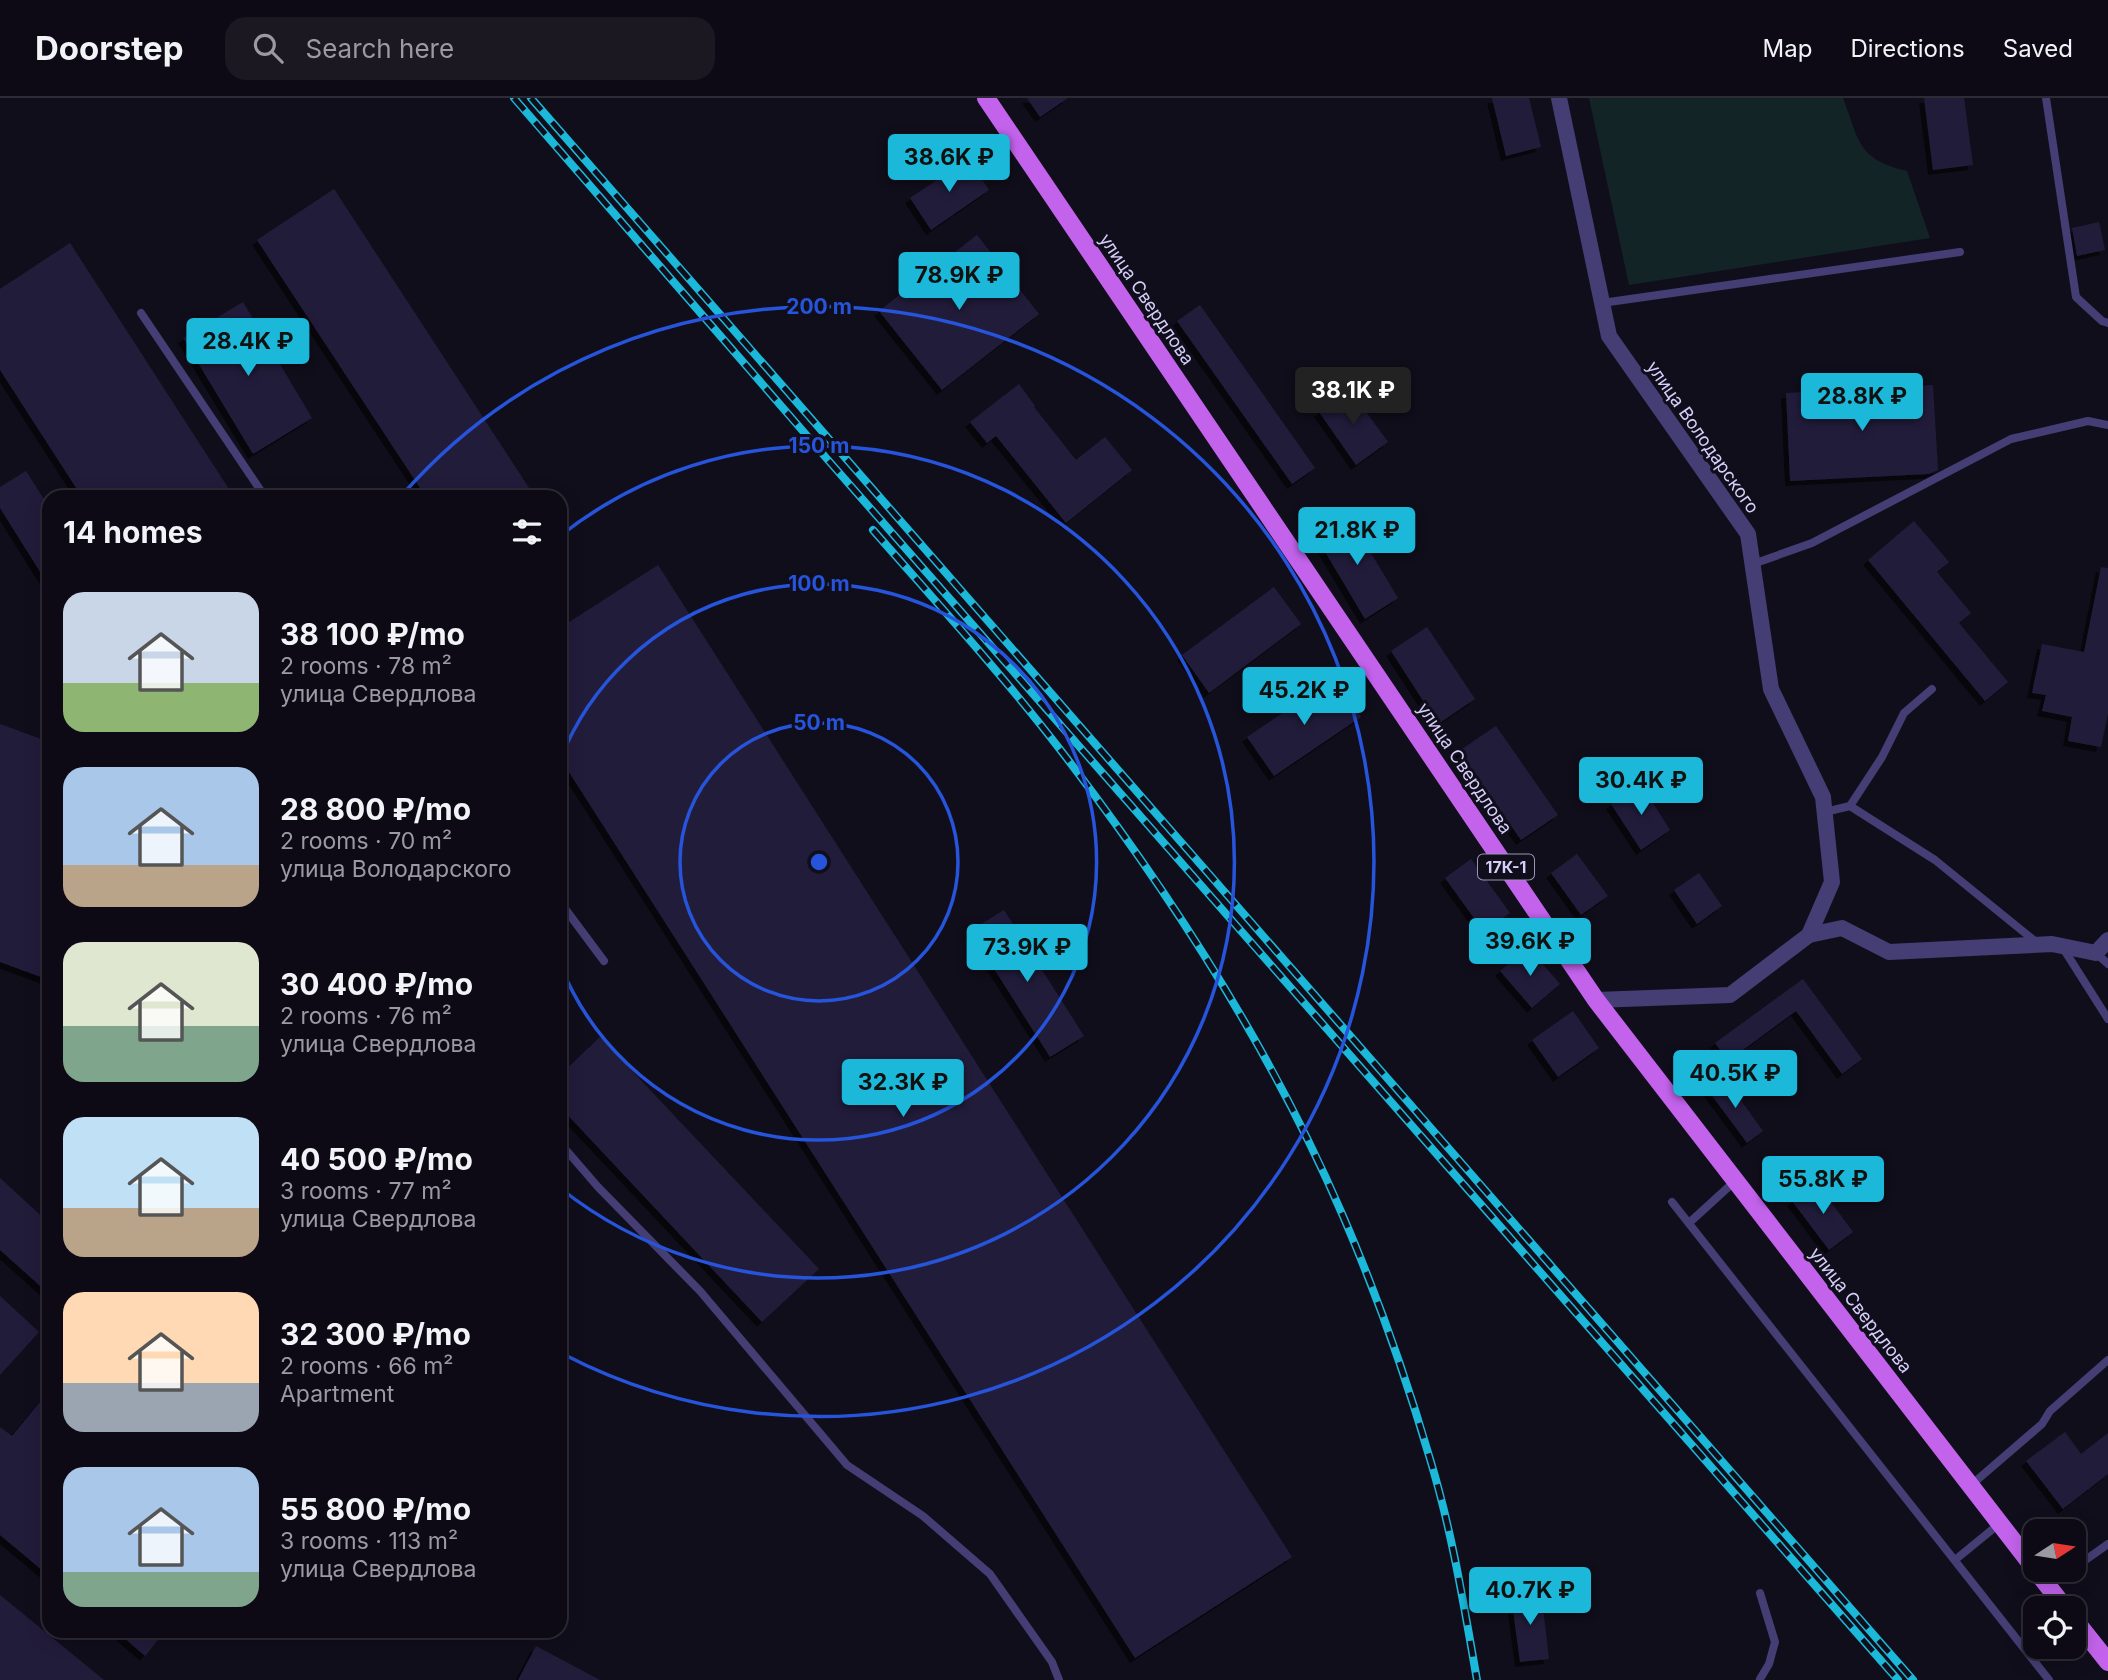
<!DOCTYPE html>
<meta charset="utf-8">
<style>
:root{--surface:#0d0a15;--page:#1b1822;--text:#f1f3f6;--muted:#9a9aa0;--line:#2d2b34;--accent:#1bb8d9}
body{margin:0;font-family:Inter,sans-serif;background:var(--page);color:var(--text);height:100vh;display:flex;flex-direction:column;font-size:26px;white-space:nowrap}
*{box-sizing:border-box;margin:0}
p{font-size:23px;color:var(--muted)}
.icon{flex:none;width:38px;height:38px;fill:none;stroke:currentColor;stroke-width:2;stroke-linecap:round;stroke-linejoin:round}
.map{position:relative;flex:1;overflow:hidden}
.panel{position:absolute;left:42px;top:392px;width:525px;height:1148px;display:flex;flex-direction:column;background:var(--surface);border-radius:21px;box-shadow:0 4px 18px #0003,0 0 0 2px var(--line)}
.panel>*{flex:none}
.needle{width:46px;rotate:78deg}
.buttons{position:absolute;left:2023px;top:1421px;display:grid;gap:14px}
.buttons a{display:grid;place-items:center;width:63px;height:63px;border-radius:14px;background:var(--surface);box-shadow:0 4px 18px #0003,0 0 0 2px var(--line);font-size:35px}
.price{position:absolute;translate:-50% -60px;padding:0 16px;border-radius:7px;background:var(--accent);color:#111;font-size:23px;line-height:46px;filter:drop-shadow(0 2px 4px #0008)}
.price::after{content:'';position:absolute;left:50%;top:42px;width:21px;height:16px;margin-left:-10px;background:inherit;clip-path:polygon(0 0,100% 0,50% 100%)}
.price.on{background:#222;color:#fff}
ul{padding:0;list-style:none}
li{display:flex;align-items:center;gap:21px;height:175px;padding:0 21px}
li span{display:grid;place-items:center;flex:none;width:196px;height:140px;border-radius:21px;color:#555}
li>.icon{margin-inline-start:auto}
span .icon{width:84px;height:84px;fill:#fffc;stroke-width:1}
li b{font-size:30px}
h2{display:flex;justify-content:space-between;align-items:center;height:84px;padding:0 21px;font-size:30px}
header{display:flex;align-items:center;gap:42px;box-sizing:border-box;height:98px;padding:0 35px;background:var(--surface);border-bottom:2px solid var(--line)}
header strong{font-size:33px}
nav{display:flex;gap:38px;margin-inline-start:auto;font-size:24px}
.search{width:490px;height:63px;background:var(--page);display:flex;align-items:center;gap:18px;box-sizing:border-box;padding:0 24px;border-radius:21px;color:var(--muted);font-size:26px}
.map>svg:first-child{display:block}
.green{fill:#122425}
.building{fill:#241c3a;filter:url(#shadow)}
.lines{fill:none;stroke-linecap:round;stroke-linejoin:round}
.service{stroke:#443e75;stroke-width:8}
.minor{stroke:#443e75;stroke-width:16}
.primary{stroke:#c363ec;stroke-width:18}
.rail-casing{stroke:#1bb8d9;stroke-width:8}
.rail{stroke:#110e1c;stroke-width:5;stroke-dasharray:16;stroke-linecap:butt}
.ring{fill:none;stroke:#2654da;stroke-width:3.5}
.labels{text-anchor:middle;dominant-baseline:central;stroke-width:6;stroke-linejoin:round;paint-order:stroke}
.shield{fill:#110e1c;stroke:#9b94b7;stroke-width:2}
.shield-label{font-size:16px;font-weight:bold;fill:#d6cef9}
.street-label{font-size:18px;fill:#d6cef9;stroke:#110e1c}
.centre{fill:#2654da;stroke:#110e1c;stroke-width:3.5}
.ring-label{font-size:21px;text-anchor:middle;font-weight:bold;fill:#2654da;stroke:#110e1c;stroke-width:6;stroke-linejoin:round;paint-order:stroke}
</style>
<header>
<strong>Doorstep</strong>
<div class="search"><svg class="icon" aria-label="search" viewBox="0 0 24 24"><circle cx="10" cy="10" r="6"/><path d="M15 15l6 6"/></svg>Search here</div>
<nav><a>Map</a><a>Directions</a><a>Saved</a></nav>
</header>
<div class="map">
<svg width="2108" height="1582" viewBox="0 0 2108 1582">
<defs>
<filter id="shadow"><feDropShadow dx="-5" dy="5" stdDeviation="0" flood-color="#0009"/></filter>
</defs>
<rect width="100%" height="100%" fill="#110e1c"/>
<path class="green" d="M1589 0H1843C1860 44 1857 61 1907 73L1930 140 1629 187Z"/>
<g class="building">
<path d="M1027 0H1068L1040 19Z"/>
<path d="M1492 0H1529L1541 49 1506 58Z"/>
<path d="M1924 0H1964L1973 67 1933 72Z"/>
<path d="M968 61 989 92 931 132 910 100Z"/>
<path d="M334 91 535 399H426L257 142Z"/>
<path d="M2099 124 2105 152 2077 158 2072 130Z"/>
<path d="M977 137 1039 216 942 292 879 213Z"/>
<path d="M70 145 234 399H82L0 272V191Z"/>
<path d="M243 204 312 320 253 356 183 240Z"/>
<path d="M1200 207 1315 370 1292 386 1177 223Z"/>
<path d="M1019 286 1035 308 1034 309 1076 362 1105 339 1132 372 1066 425 996 338 987 345 970 324Z"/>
<path d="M1933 287 1938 372 1929 376 1790 383 1786 295Z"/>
<path d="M1350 292 1388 344 1356 367 1319 314Z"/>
<path d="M26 373 49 409V488L0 410V389Z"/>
<path d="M1348 417 1398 500 1365 521 1315 437Z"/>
<path d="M1914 423 1949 464 1937 474 1971 515 1959 525 2008 584 1985 603 1868 462Z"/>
<path d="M658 467 1292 1459 1135 1560 560 660V530Z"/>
<path d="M2101 469 2108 470V615L2101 649 2068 643 2072 619 2042 613 2046 597 2032 595 2042 546 2084 554Z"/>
<path d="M1274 489 1301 526 1209 595 1182 557Z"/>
<path d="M1427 529 1475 601 1438 626 1391 553Z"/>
<path d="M1335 580 1361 619 1274 678 1247 639Z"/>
<path d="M0 626 49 644V882L0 864Z"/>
<path d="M1496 628 1558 717 1521 742 1459 653Z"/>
<path d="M1641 686 1670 732 1641 752 1611 706Z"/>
<path d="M1577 756 1608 798 1581 817 1551 775Z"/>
<path d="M1471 761 1510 815 1484 834 1445 780Z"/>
<path d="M1699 775 1722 808 1697 826 1674 792Z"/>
<path d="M1004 812 1084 938 1050 959 970 833Z"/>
<path d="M1528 849 1560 886 1532 910 1500 873Z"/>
<path d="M1803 881 1862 961 1842 976 1796 913 1728 963 1715 945Z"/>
<path d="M1573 913 1599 950 1558 979 1532 942Z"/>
<path d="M600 939 819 1171 762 1224 560 1009V977Z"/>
<path d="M1724 979 1763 1033 1747 1045 1707 991Z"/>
<path d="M0 1080 49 1125V1196L0 1152Z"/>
<path d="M1817 1085 1853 1134 1829 1152 1792 1103Z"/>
<path d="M0 1198 39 1234 0 1277Z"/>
<path d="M49 1293V1478L0 1437V1329L12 1338Z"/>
<path d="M2065 1334 2081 1356 2108 1335V1376L2063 1411 2026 1363Z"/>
<path d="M1541 1493 1549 1561 1520 1564 1511 1497Z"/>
<path d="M0 1497 104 1582H0Z"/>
<path d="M116 1533H165L145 1558Z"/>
<path d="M536 1548 600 1582H518Z"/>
</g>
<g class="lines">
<g class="service">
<path d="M2046 0 2076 199 2102 223 2108 225"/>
<path d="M1602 205 1960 154"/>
<path d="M141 215 265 399"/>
<path d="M1753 466 1812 445 2011 341 2088 323 2108 327"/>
<path d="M1850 708 1935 762 2036 844"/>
<path d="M1825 714 1850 708 1882 659 1904 615 1932 591"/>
<path d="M560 804 604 863"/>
<path d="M2063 850 2108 921"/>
<path d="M2096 855 2108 866"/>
<path d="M560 1045 598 1089 700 1193 847 1367 923 1418 990 1476 1052 1564 1059 1582"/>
<path d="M1672 1104 2049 1582"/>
<path d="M1689 1125 1735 1083"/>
<path d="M1970 1388 2042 1326 2050 1313 2108 1262"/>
<path d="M1955 1462 1999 1426"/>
<path d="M2074 1470 2108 1446"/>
<path d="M1760 1495 1775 1544 1769 1566 1760 1581"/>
</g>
<g class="minor">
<path d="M1559 0 1609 238 1748 436 1771 591 1823 699 1832 784 1809 837 1730 897 1596 902"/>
<path d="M1809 837 1842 830 1889 854 2052 846 2096 855 2108 842"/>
</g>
<g class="primary">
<path d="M986 0 1596 902 2065 1510"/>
<path d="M2074 1521 2108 1564"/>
</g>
<g class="rail-casing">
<g id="rail">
<path d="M514 0 828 362 1898 1582"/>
<path d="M531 0 1913 1582"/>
<path d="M873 432C937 505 1003 577 1062 654 1171 796 1272 953 1343 1118 1377 1197 1406 1279 1430 1361 1452 1433 1464 1508 1477 1582"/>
</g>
</g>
<use href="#rail" class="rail"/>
</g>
<g class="ring">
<circle cx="819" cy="764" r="139"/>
<path d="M560 662A278 278 0 1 1 560 866"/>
<path d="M560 438A416 416 0 1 1 560 1090"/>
<path d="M403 396A555 555 0 1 1 563 1256"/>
</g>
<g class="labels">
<rect class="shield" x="1478" y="756.5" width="56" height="25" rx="5"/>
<g class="shield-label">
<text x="1506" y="769">17К-1</text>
</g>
<g class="street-label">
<text transform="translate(1147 201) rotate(56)">улица Свердлова</text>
<text transform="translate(1703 339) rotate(55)">улица Володарского</text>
<text transform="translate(1465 670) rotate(56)">улица Свердлова</text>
<text transform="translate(1861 1212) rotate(52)">улица Свердлова</text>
</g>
</g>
<circle cx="819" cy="764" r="10" class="centre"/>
<g class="ring-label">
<text x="819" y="216">200 m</text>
<text x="819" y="355">150 m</text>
<text x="819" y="493">100 m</text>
<text x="819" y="632">50 m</text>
</g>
</svg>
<div class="buttons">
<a><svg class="needle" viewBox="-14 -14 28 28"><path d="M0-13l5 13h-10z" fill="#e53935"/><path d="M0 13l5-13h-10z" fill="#9a9aa0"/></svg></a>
<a><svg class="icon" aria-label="locate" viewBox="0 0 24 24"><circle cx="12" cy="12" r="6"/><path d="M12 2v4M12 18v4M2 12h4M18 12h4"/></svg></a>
</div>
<b class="price" style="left:949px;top:96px">38.6K ₽</b>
<b class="price" style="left:959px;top:214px">78.9K ₽</b>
<b class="price" style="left:248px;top:280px">28.4K ₽</b>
<b class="price on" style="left:1353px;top:329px">38.1K ₽</b>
<b class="price" style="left:1862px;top:335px">28.8K ₽</b>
<b class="price" style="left:1357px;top:469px">21.8K ₽</b>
<b class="price" style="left:1304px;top:629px">45.2K ₽</b>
<b class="price" style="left:1641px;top:719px">30.4K ₽</b>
<b class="price" style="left:1530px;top:880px">39.6K ₽</b>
<b class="price" style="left:1027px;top:886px">73.9K ₽</b>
<b class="price" style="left:1735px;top:1012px">40.5K ₽</b>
<b class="price" style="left:903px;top:1021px">32.3K ₽</b>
<b class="price" style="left:1823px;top:1118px">55.8K ₽</b>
<b class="price" style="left:1530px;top:1529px">40.7K ₽</b>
<section class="panel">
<h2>14 homes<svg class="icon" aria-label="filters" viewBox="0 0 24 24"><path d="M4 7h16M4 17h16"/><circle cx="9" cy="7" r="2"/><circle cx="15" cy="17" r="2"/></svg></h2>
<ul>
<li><span style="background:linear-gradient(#c9d6e8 65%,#8fb573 0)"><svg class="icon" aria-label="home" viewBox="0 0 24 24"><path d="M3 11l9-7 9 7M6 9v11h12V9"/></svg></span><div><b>38 100 ₽/mo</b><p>2 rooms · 78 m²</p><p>улица Свердлова</p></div></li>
<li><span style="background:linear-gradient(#a9c7e8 70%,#b9a48a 0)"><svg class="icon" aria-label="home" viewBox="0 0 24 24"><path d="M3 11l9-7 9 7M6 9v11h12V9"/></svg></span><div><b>28 800 ₽/mo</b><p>2 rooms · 70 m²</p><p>улица Володарского</p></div></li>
<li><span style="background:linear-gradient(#dfe7d0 60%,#7fa58c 0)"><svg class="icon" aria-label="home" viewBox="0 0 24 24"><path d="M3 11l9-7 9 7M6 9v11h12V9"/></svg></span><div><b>30 400 ₽/mo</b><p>2 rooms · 76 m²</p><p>улица Свердлова</p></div></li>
<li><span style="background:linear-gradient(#bfe0f5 65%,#b9a48a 0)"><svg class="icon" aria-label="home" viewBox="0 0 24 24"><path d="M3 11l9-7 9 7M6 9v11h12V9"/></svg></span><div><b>40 500 ₽/mo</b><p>3 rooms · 77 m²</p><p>улица Свердлова</p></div></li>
<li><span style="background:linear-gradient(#ffd9b3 65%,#9aa5b1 0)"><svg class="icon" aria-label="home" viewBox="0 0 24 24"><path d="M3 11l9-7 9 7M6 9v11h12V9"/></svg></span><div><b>32 300 ₽/mo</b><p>2 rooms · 66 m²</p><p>Apartment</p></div></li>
<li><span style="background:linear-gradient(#a9c7e8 75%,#7fa58c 0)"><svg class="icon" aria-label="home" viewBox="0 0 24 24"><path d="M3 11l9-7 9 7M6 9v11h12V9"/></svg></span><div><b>55 800 ₽/mo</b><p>3 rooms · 113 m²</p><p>улица Свердлова</p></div></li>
</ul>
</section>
</div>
